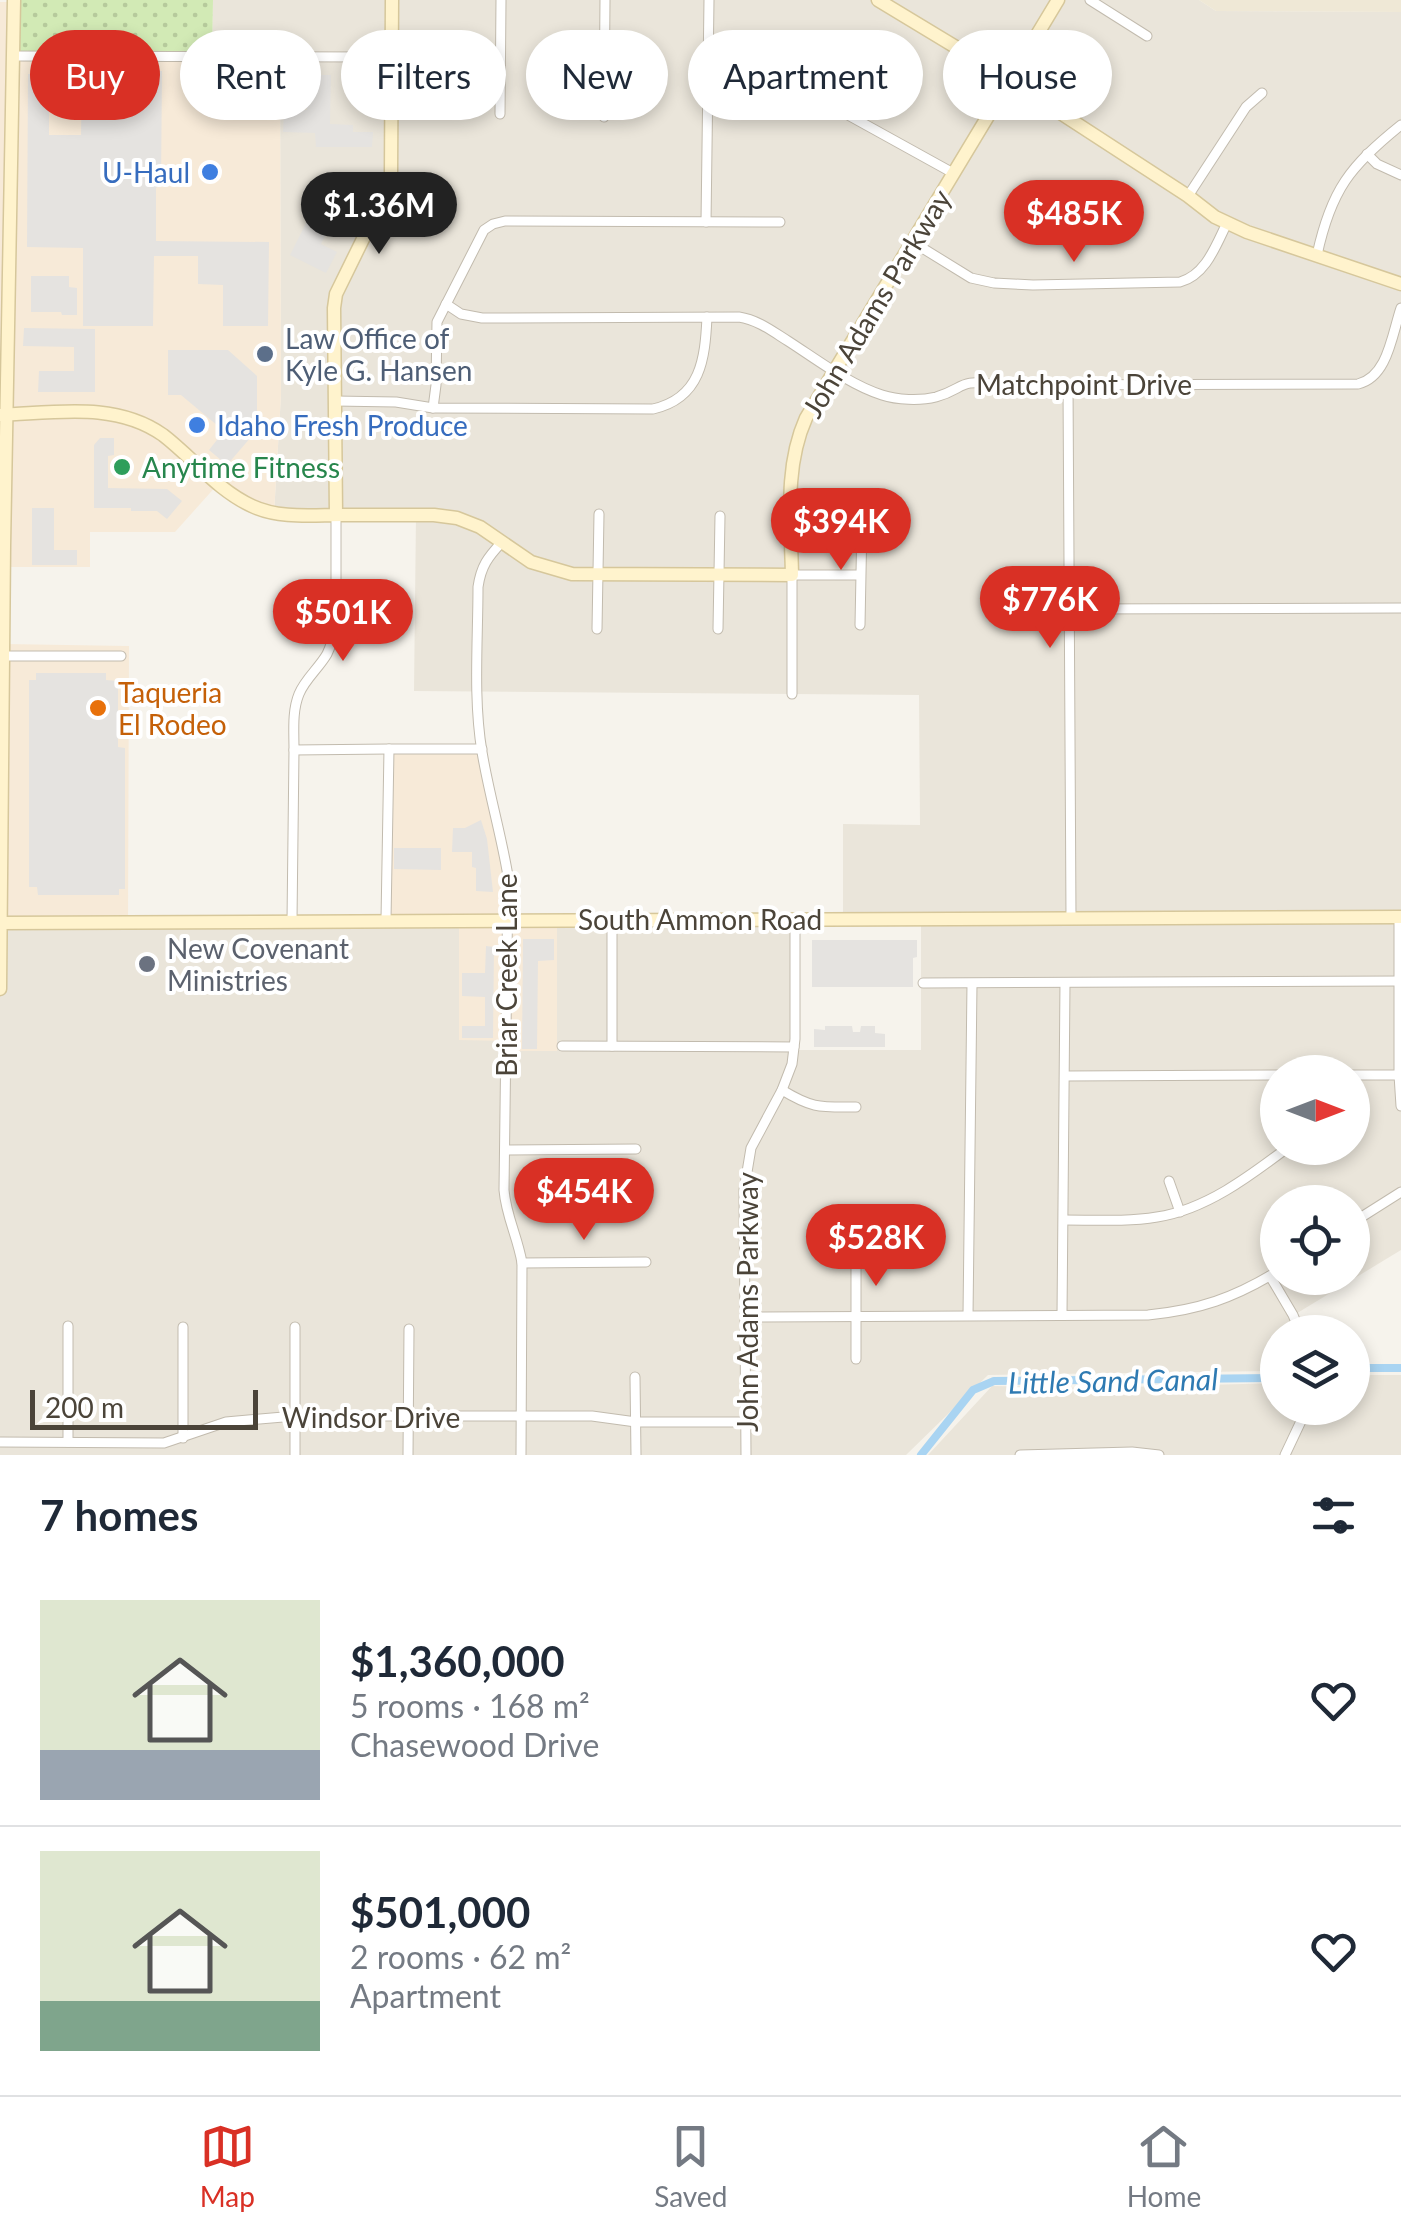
<!DOCTYPE html>
<meta charset="utf-8">
<style>
:root{--surface:#fff;--page:#f6f6f7;--text:#1f2937;--muted:#747a83;--line:#e0e1e3;--accent:#d93025}
body{margin:0;font-family:Lato,sans-serif;background:var(--page);color:var(--text);height:100vh;display:flex;flex-direction:column;font-size:38px;white-space:nowrap}
*{box-sizing:border-box;margin:0}
p{font-size:32px;color:var(--muted)}
.icon{flex:none;width:55px;height:55px;fill:none;stroke:currentColor;stroke-width:2;stroke-linecap:round;stroke-linejoin:round}
.map{position:relative;height:1455px;overflow:hidden}
.details{display:flex;flex-direction:column;background:var(--surface);flex:1}
.details>*{flex:none}
.guide{position:absolute;left:30px;top:30px;width:1342px;height:90px;display:flex;gap:20px}
.needle{width:65px;rotate:90deg}
.buttons{position:absolute;left:1260px;top:1055px;display:grid;gap:20px}
.buttons a{display:grid;place-items:center;width:110px;height:110px;border-radius:50%;background:var(--surface);box-shadow:0 5px 15px #0003;font-size:50px}
.scale{position:absolute;left:30px;bottom:25px;width:228px;box-sizing:border-box;padding-left:10px;border:5px solid #4b4439;border-top:0;font-size:28px;line-height:35px;white-space:nowrap;color:#4b4439;-webkit-text-stroke:8px #fff;paint-order:stroke}
.price{position:absolute;translate:-50% -85px;padding:0 22px;border-radius:35px;background:var(--accent);color:#fff;font-size:32px;line-height:65px;filter:drop-shadow(0 2px 5px #0008)}
.price::after{content:'';position:absolute;left:50%;top:60px;width:30px;height:22px;margin-left:-15px;background:inherit;clip-path:polygon(0 0,100% 0,50% 100%)}
.price.selected{background:#222;color:#fff}
ul{padding:0;list-style:none}
li{display:flex;align-items:center;gap:30px;height:250px;padding:0 40px}
li+li{border-top:2px solid var(--line)}
li span{display:grid;place-items:center;flex:none;width:280px;height:200px;border-radius:0px;color:#555}
li>.icon{margin-inline-start:auto}
span .icon{width:120px;height:120px;fill:#fffc;stroke-width:1}
li b{font-size:42px}
h2{display:flex;justify-content:space-between;align-items:center;height:120px;padding:0 40px;font-size:42px}
.tag{padding:0 35px;border-radius:45px;background:var(--surface);box-shadow:0 5px 15px #0003;font-size:35px;line-height:90px}
.tag.selected{background:var(--accent);color:#fff}
.menu{display:flex;justify-content:space-around;align-items:center;height:140px;border-top:2px solid var(--line);background:var(--surface);font-size:28px;color:var(--muted)}
.menu a{display:grid;justify-items:center;gap:5px}
.menu .selected{color:var(--accent)}
.map>svg:first-child{display:block}
.residential{fill:#eae5da;fill-rule:evenodd}
.commercial{fill:#f7ead8}
.education{fill:#efe8d6}
.grass{fill:url(#grass-dots)}
.parking{fill:#e5e3e0}
.lines{fill:none;stroke-linecap:round;stroke-linejoin:round}
.canal{stroke:#a9d4f2;stroke-width:8}
.street-casing{stroke:#c2bbae;stroke-width:11}
.secondary-casing{stroke:#d6c79b;stroke-width:15}
.street{stroke:#fff;stroke-width:9}
.secondary{stroke:#fff3cd;stroke-width:12}
.shop-dot{fill:#3f7fe0;stroke:#fff;stroke-width:4}
.service-dot{fill:#5c6f8a;stroke:#fff;stroke-width:4}
.leisure-dot{fill:#2e9e5b;stroke:#fff;stroke-width:4}
.food-dot{fill:#e8710a;stroke:#fff;stroke-width:4}
.worship-dot{fill:#6b7280;stroke:#fff;stroke-width:4}
.labels{text-anchor:middle;dominant-baseline:central;stroke-width:8;stroke-linejoin:round;paint-order:stroke}
.shop-label{font-size:28px;fill:#366cbe;stroke:#fff;text-anchor:end}
.street-label{font-size:28px;fill:#4b4439;stroke:#fff}
.service-label{font-size:28px;fill:#4e5e75;stroke:#fff;text-anchor:start}
.leisure-label{font-size:28px;fill:#27864d;stroke:#fff;text-anchor:start}
.food-label{font-size:28px;fill:#c56008;stroke:#fff;text-anchor:start}
.worship-label{font-size:28px;fill:#5b616d;stroke:#fff;text-anchor:start}
.water-label{font-size:30px;font-style:italic;fill:#2e7ab2;stroke:#fff}
</style>
<div class="map">
<svg width="1401" height="1455" viewBox="0 0 1401 1455">
<defs>
<pattern id="grass-dots" width="8" height="8" patternUnits="userSpaceOnUse" patternTransform="scale(2.5)"><rect width="8" height="8" fill="#d2eab5"/><path d="M2 2h.1M6 6h.1" fill="none" stroke="#b6ca9c" stroke-width="1.8" stroke-linecap="round"/></pattern>
</defs>
<rect width="100%" height="100%" fill="#f6f3ec"/>
<g class="residential">
<path d="M213 0H1199L1216 11 1401 12V1250L1294 1315 1300 1332H1278L1277 1371 988 1375 906 1455H0V989L2 923 460 920 507 1041 556 1051 557 920 795 919 794 1050H921V919H843V824L920 825 919 695 414 691 416 515 274 514 281 395 280 58 212 57ZM1278 1072H1352V1148H1278ZM1278 1202H1352V1278H1278Z"/>
<path d="M1371 1375H1401V1455H928L992 1386 1088 1388 1277 1383 1278 1408H1352L1353 1378Z"/>
</g>
<g class="commercial">
<path d="M0 2H14L13 55 280 57 281 395 274 514 218 484 175 532H90V567H4V644L129 646 128 923H3L0 989Z"/>
<path d="M387 744 481 745 501 832 509 920H557V1051H507V1041L459 1040V920H386Z"/>
</g>
<path class="education" d="M1199 0H1401V12L1216 11Z"/>
<path class="grass" d="M14 0H213L212 57 13 56Z"/>
<g class="parking">
<path d="M82 71H162L161 184 156 188V241L269 242 268 326H223V285L198 284V256H154L153 326H83V248L27 247 28 74H49V135H81Z"/>
<path d="M308 75H331L330 124 353 125V132H373L372 147H316L315 133 283 132 284 110H307Z"/>
<path d="M328 179 365 198 355 219 338 211 321 244 337 252 326 273 290 255Z"/>
<path d="M31 276H69V287L77 288V315H62L61 312H31Z"/>
<path d="M24 328 95 329V392H38L39 371H74V347L23 346Z"/>
<path d="M168 350H228L257 376V430L227 465 209 450 224 431 181 395H168Z"/>
<path d="M100 438H114V455L108 456V488L167 489 182 501 167 519 157 511H131V508H94V445Z"/>
<path d="M32 508H54V550H77V565H32Z"/>
<path d="M36 673H106V680L118 681V747L125 748V889H119V895H38L37 887H29V680H36Z"/>
<path d="M481 820 487 839 493 892 476 891V868L472 867V852H452L453 828H465Z"/>
<path d="M394 848H441V870L394 869Z"/>
<path d="M523 939H554V960L538 961 537 1049H522Z"/>
<path d="M812 940H917V957L913 958V987H812Z"/>
<path d="M486 946 494 947 493 1038H462V1026H485V997L462 996V973H485Z"/>
<path d="M825 1026H852L853 1032H860L861 1026H875V1033L885 1034V1047H814V1029L825 1030Z"/>
</g>
<g class="lines">
<g class="canal">
<path d="M1352 1372 1365 1368H1401"/>
<path d="M921 1455 973 1390 994 1381 1278 1378"/>
</g>
<g class="street-casing">
<g id="street">
<path d="M1090 0 1147 36"/>
<path d="M13 56 392 57"/>
<path d="M830 105 953 173"/>
<path d="M500 114 501 0"/>
<path d="M604 117 605 0"/>
<path d="M1367 154 1377 164 1401 175"/>
<path d="M1188 196 1246 107 1262 93"/>
<path d="M706 222 709 0"/>
<path d="M911 241 971 278 994 283 1033 285 1180 282C1206 275 1216 245 1227 223"/>
<path d="M1317 255C1331 190 1350 166 1401 125"/>
<path d="M446 304 461 314 482 318 739 317C758 320 772 331 788 341 816 359 850 385 882 395 897 400 920 401 936 397 965 389 958 378 994 385L1358 384C1388 377 1392 334 1401 308"/>
<path d="M1068 385 1071 917"/>
<path d="M335 401 396 402 433 408 653 409C701 398 705 359 707 317"/>
<path d="M433 408 436 385 437 322 484 230 493 224 505 221 780 222"/>
<path d="M336 515V623C334 634 332 644 327 654 319 668 305 679 299 694 292 711 294 731 294 750L389 749"/>
<path d="M502 542C488 557 481 566 478 587 478 641 473 698 482 752 489 794 501 834 508 876L504 1190C506 1216 518 1238 522 1263L521 1455"/>
<path d="M1069 609 1401 608"/>
<path d="M860 625 862 522"/>
<path d="M597 629 599 514"/>
<path d="M718 629 720 516"/>
<path d="M3 656H121"/>
<path d="M792 694V575H860"/>
<path d="M1399 917V1075L1401 1106"/>
<path d="M386 920 389 749H482"/>
<path d="M292 921 294 750"/>
<path d="M612 921V1046"/>
<path d="M923 983 1401 981"/>
<path d="M562 1046 794 1047"/>
<path d="M1352 1075H1399"/>
<path d="M1065 1076 1278 1075"/>
<path d="M782 1090C813 1109 821 1107 856 1107"/>
<path d="M506 1150 636 1149"/>
<path d="M1169 1181 1180 1212"/>
<path d="M1064 1220C1095 1220 1127 1222 1157 1217 1205 1210 1250 1176 1287 1148"/>
<path d="M1352 1223 1401 1192"/>
<path d="M522 1263 646 1262"/>
<path d="M1270 1276 1293 1315 1300 1332"/>
<path d="M968 1315 972 984"/>
<path d="M1062 1315 1065 983"/>
<path d="M746 1317 1148 1315C1199 1310 1234 1298 1278 1271"/>
<path d="M68 1326V1442"/>
<path d="M295 1327V1455"/>
<path d="M856 1359V1219"/>
<path d="M635 1377 636 1455"/>
<path d="M183 1438V1327"/>
<path d="M0 1442 164 1443 226 1422 295 1416H592L636 1422H746"/>
<path d="M408 1455 409 1329"/>
<path d="M746 1455 744 1190 751 1148 782 1090 792 1064 795 1039V919"/>
<path d="M1020 1455 1132 1452 1159 1455"/>
<path d="M1285 1455 1302 1419 1304 1408"/>
</g>
</g>
<g class="secondary-casing">
<g id="secondary">
<path d="M878 0 1002 75 1188 196 1215 217 1247 232 1401 284"/>
<path d="M0 415C54 413 115 401 163 435 193 458 217 490 252 506 280 519 312 515 342 515 373 515 403 515 434 515L457 518 480 527 531 562 572 574 792 575C791 522 784 467 806 418L1058 0"/>
<path d="M336 515 334 308 336 294 389 186 391 173 392 0"/>
<path d="M0 923 1401 917"/>
<path d="M0 989 4 546 14 0"/>
</g>
</g>
<use href="#street" class="street"/>
<use href="#secondary" class="secondary"/>
</g>
<g class="shop-dot">
<circle cx="210" cy="172" r="10"/>
<circle cx="197" cy="425" r="10"/>
</g>
<circle class="service-dot" cx="265" cy="354" r="10"/>
<circle class="leisure-dot" cx="122" cy="467" r="10"/>
<circle class="food-dot" cx="98" cy="708" r="10"/>
<circle class="worship-dot" cx="147" cy="964" r="10"/>
<g class="labels">
<g class="shop-label">
<text x="190" y="172">U-Haul</text>
<text x="217" y="425" text-anchor="start">Idaho Fresh Produce</text>
</g>
<g class="street-label">
<text transform="translate(876 303) rotate(-59)">John Adams Parkway</text>
<text x="1084" y="384">Matchpoint Drive</text>
<text x="700" y="919">South Ammon Road</text>
<text transform="translate(506 975) rotate(-90)">Briar Creek Lane</text>
<text transform="translate(747 1302) rotate(-90)">John Adams Parkway</text>
<text x="371" y="1417">Windsor Drive</text>
</g>
<g class="service-label">
<text x="285" y="338">Law Office of<tspan x="285" dy="32">Kyle G. Hansen</tspan></text>
</g>
<g class="leisure-label">
<text x="142" y="467">Anytime Fitness</text>
</g>
<g class="food-label">
<text x="118" y="692">Taqueria<tspan x="118" dy="32">El Rodeo</tspan></text>
</g>
<g class="worship-label">
<text x="167" y="948">New Covenant<tspan x="167" dy="32">Ministries</tspan></text>
</g>
<g class="water-label">
<text transform="translate(1113 1380) rotate(-1)">Little Sand Canal</text>
</g>
</g>
</svg>
<div class="buttons">
<a><svg class="needle" viewBox="-14 -14 28 28"><path d="M0-13l5 13h-10z" fill="#e53935"/><path d="M0 13l5-13h-10z" fill="#747a83"/></svg></a>
<a><svg class="icon" aria-label="locate" viewBox="0 0 24 24"><circle cx="12" cy="12" r="6"/><path d="M12 2v4M12 18v4M2 12h4M18 12h4"/></svg></a>
<a><svg class="icon" aria-label="layers" viewBox="0 0 24 24"><path d="M12 4l9 5-9 5-9-5zM3 14l9 5 9-5"/></svg></a>
</div>
<div class="scale">200 m</div>
<b class="price selected" style="left:379px;top:257px">$1.36M</b>
<b class="price" style="left:1074px;top:265px">$485K</b>
<b class="price" style="left:841px;top:573px">$394K</b>
<b class="price" style="left:1050px;top:651px">$776K</b>
<b class="price" style="left:343px;top:664px">$501K</b>
<b class="price" style="left:584px;top:1243px">$454K</b>
<b class="price" style="left:876px;top:1289px">$528K</b>
<div class="guide">
<a class="tag selected">Buy</a>
<a class="tag">Rent</a>
<a class="tag">Filters</a>
<a class="tag">New</a>
<a class="tag">Apartment</a>
<a class="tag">House</a>
</div>
</div>
<section class="details">
<h2>7 homes<svg class="icon" aria-label="filters" viewBox="0 0 24 24"><path d="M4 7h16M4 17h16"/><circle cx="9" cy="7" r="2"/><circle cx="15" cy="17" r="2"/></svg></h2>
<ul>
<li><span style="background:linear-gradient(#dfe7d0 75%,#9aa5b1 0)"><svg class="icon" aria-label="home" viewBox="0 0 24 24"><path d="M3 11l9-7 9 7M6 9v11h12V9"/></svg></span><div><b>$1,360,000</b><p>5 rooms · 168 m²</p><p>Chasewood Drive</p></div><svg class="icon" aria-label="heart" viewBox="0 0 24 24"><path d="M12 20l-8-8c-3-5 5-10 8-4 3-6 11-1 8 4z"/></svg></li>
<li><span style="background:linear-gradient(#dfe7d0 75%,#7fa58c 0)"><svg class="icon" aria-label="home" viewBox="0 0 24 24"><path d="M3 11l9-7 9 7M6 9v11h12V9"/></svg></span><div><b>$501,000</b><p>2 rooms · 62 m²</p><p>Apartment</p></div><svg class="icon" aria-label="heart" viewBox="0 0 24 24"><path d="M12 20l-8-8c-3-5 5-10 8-4 3-6 11-1 8 4z"/></svg></li>
</ul>
</section>
<nav class="menu">
<a class="selected"><svg class="icon" aria-label="map" viewBox="0 0 24 24"><path d="M3 6l6-2 6 2 6-2v14l-6 2-6-2-6 2zM9 4v14M15 6v14"/></svg>Map</a>
<a><svg class="icon" aria-label="saved" viewBox="0 0 24 24"><path d="M7 4h10v16l-5-4-5 4z"/></svg>Saved</a>
<a><svg class="icon" aria-label="home" viewBox="0 0 24 24"><path d="M3 11l9-7 9 7M6 9v11h12V9"/></svg>Home</a>
</nav>
